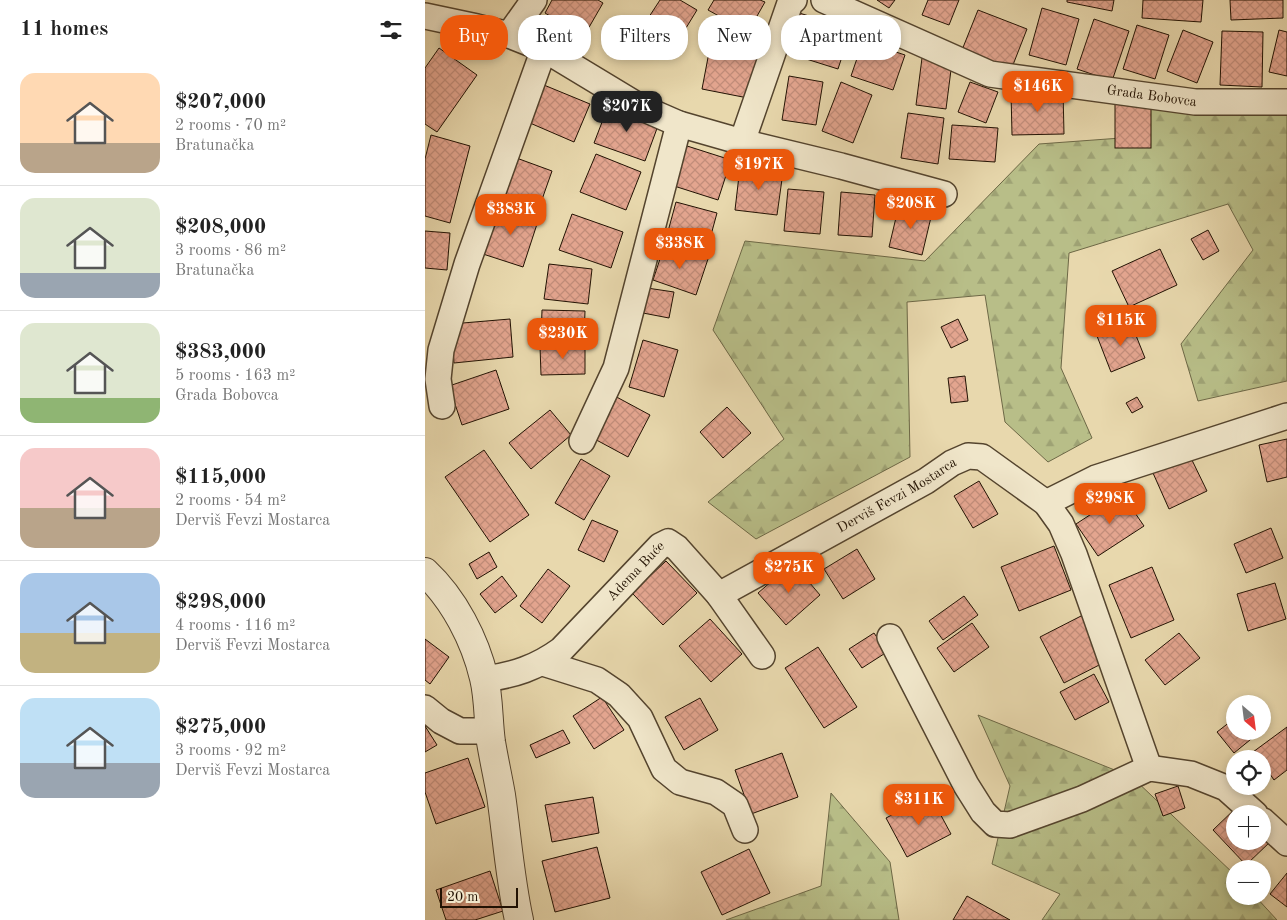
<!DOCTYPE html>
<meta charset="utf-8">
<style>
:root{--surface:#fff;--page:#f2f2f2;--text:#222;--muted:#767676;--line:#e0e0e0;--accent:#ea580c}
body{margin:0;font-family:"Old Standard TT",serif;background:var(--page);color:var(--text);height:100vh;display:flex;flex-direction:column;font-size:19px;white-space:nowrap}
*{box-sizing:border-box;margin:0}
p{font-size:16px;color:var(--muted)}
.icon{flex:none;width:28px;height:28px;fill:none;stroke:currentColor;stroke-width:2;stroke-linecap:round;stroke-linejoin:round}
.map{position:relative;flex:1;overflow:hidden}
.details{display:flex;flex-direction:column;background:var(--surface);width:425px}
.details>*{flex:none}
.top-card{position:absolute;left:15px;top:15px;width:475px;height:45px;display:flex;gap:10px}
.needle{width:32px;rotate:152deg}
.fabs{position:absolute;left:801px;top:695px;display:grid;gap:10px}
.fabs a{display:grid;place-items:center;width:45px;height:45px;border-radius:50%;background:var(--surface);box-shadow:0 2px 8px #0003;font-size:25px}
.scale{position:absolute;left:15px;bottom:12px;width:78px;box-sizing:border-box;padding-left:5px;border:2px solid #221203;border-top:0;font-size:14px;line-height:18px;white-space:nowrap;color:#221203;-webkit-text-stroke:4px #f0e6ca;paint-order:stroke}
.price{position:absolute;translate:-50% -42px;padding:0 11px;border-radius:10px;background:var(--accent);color:#fff;font-size:16px;line-height:32px;filter:drop-shadow(0 1px 2px #0008)}
.price::after{content:'';position:absolute;left:50%;top:30px;width:15px;height:11px;margin-left:-8px;background:inherit;clip-path:polygon(0 0,100% 0,50% 100%)}
.price.selected{background:#222;color:#fff}
ul{padding:0;list-style:none}
li{display:flex;align-items:center;gap:15px;height:125px;padding:0 20px}
li+li{border-top:1px solid var(--line)}
li span{display:grid;place-items:center;flex:none;width:140px;height:100px;border-radius:15px;color:#555}
li>.icon{margin-inline-start:auto}
span .icon{width:60px;height:60px;fill:#fffc;stroke-width:1}
li b{font-size:21px}
h2{display:flex;justify-content:space-between;align-items:center;height:60px;padding:0 20px;font-size:21px}
.chip{padding:0 18px;border-radius:20px;background:var(--surface);box-shadow:0 2px 8px #0003;font-size:18px;line-height:45px}
.chip.selected{background:var(--accent);color:#fff}
main{display:flex;flex:1;min-height:0}
.map>svg:first-child{display:block}
.forest{fill:url(#forest-firs);stroke:#6d6846}
.building{fill:url(#building-cross-hatch);stroke:#221203}
.lines{fill:none;stroke-linecap:round;stroke-linejoin:round}
.minor-casing{stroke:#54442e;stroke-width:28}
.tertiary-casing{stroke:#54442e;stroke-width:30}
.minor{stroke:#f0e6ca;stroke-width:25}
.tertiary{stroke:#f0e6ca;stroke-width:28}
.labels{text-anchor:middle;dominant-baseline:central;stroke-width:4;stroke-linejoin:round;paint-order:stroke}
.street-label{font-size:14px;fill:#221203;stroke:#f0e6ca}
</style>
<main>
<section class="details">
<h2>11 homes<svg class="icon" aria-label="filters" viewBox="0 0 24 24"><path d="M4 7h16M4 17h16"/><circle cx="9" cy="7" r="2"/><circle cx="15" cy="17" r="2"/></svg></h2>
<ul>
<li><span style="background:linear-gradient(#ffd9b3 70%,#b9a48a 0)"><svg class="icon" aria-label="home" viewBox="0 0 24 24"><path d="M3 11l9-7 9 7M6 9v11h12V9"/></svg></span><div><b>$207,000</b><p>2 rooms · 70 m²</p><p>Bratunačka</p></div></li>
<li><span style="background:linear-gradient(#dfe7d0 75%,#9aa5b1 0)"><svg class="icon" aria-label="home" viewBox="0 0 24 24"><path d="M3 11l9-7 9 7M6 9v11h12V9"/></svg></span><div><b>$208,000</b><p>3 rooms · 86 m²</p><p>Bratunačka</p></div></li>
<li><span style="background:linear-gradient(#dfe7d0 75%,#8fb573 0)"><svg class="icon" aria-label="home" viewBox="0 0 24 24"><path d="M3 11l9-7 9 7M6 9v11h12V9"/></svg></span><div><b>$383,000</b><p>5 rooms · 163 m²</p><p>Grada Bobovca</p></div></li>
<li><span style="background:linear-gradient(#f6c9c9 60%,#b9a48a 0)"><svg class="icon" aria-label="home" viewBox="0 0 24 24"><path d="M3 11l9-7 9 7M6 9v11h12V9"/></svg></span><div><b>$115,000</b><p>2 rooms · 54 m²</p><p>Derviš Fevzi Mostarca</p></div></li>
<li><span style="background:linear-gradient(#a9c7e8 60%,#c2b280 0)"><svg class="icon" aria-label="home" viewBox="0 0 24 24"><path d="M3 11l9-7 9 7M6 9v11h12V9"/></svg></span><div><b>$298,000</b><p>4 rooms · 116 m²</p><p>Derviš Fevzi Mostarca</p></div></li>
<li><span style="background:linear-gradient(#bfe0f5 65%,#9aa5b1 0)"><svg class="icon" aria-label="home" viewBox="0 0 24 24"><path d="M3 11l9-7 9 7M6 9v11h12V9"/></svg></span><div><b>$275,000</b><p>3 rooms · 92 m²</p><p>Derviš Fevzi Mostarca</p></div></li>
</ul>
</section>
<div class="map">
<svg width="862" height="920" viewBox="0 0 862 920">
<defs>
<pattern id="forest-firs" width="22" height="20" patternUnits="userSpaceOnUse" patternTransform="scale(1.25)"><rect width="22" height="20" fill="#b8be88"/><path d="M5 1l3.5 6h-7zM16 11l3.5 6h-7z" fill="#9ea274"/></pattern>
<pattern id="building-cross-hatch" width="8" height="8" patternUnits="userSpaceOnUse" patternTransform="scale(1.25)"><rect width="8" height="8" fill="#e3a58f"/><path d="M0 0l8 8M0 8l8-8" fill="none" stroke="#c28d7a"/></pattern>
</defs>
<rect width="100%" height="100%" fill="#e8d8ad"/>
<filter id="stains"><feTurbulence type="fractalNoise" baseFrequency=".004" numOctaves="4"/><feColorMatrix values="0 0 0 0 .2 0 0 0 0 .09 0 0 0 0 .02 0 0 0 .5 -.17"/></filter>
<radialGradient id="worn" r=".72"><stop offset=".6" stop-color="#630" stop-opacity="0"/><stop offset="1" stop-color="#630" stop-opacity=".3"/></radialGradient>
<g class="forest">
<path d="M742 89 862 92V381L773 401 756 344 828 250 803 204 644 253 636 368 667 438 623 462 580 422 560 295 482 302 485 457 331 539 283 502 359 439 288 330 320 241 500 261 614 144 696 138Z"/>
<path d="M553 715 707 777 810 875V896H830L852 920H617L635 894 567 864 585 786Z"/>
<path d="M406 793 465 862 474 920H301L396 886Z"/>
</g>
<g class="building">
<path d="M127 0H173L178 3 159 36 120 13Z"/>
<path d="M235 0H255L272 10 250 46 218 26Z"/>
<path d="M289 0H335L340 2 323 32 283 10Z"/>
<path d="M452 0H470L464 8Z"/>
<path d="M503 0H534L524 25 497 15Z"/>
<path d="M642 0H689L687 11 642 2Z"/>
<path d="M718 0H778L776 22 717 18Z"/>
<path d="M805 0H858V18L806 20Z"/>
<path d="M617 8 654 19 641 65 604 55Z"/>
<path d="M553 10 602 29 586 70 537 50Z"/>
<path d="M371 12 426 29 413 69 359 52Z"/>
<path d="M669 19 704 31 687 81 652 69Z"/>
<path d="M712 25 744 35 730 79 698 69Z"/>
<path d="M758 30 788 42 772 83 742 71Z"/>
<path d="M854 30 862 32V76L844 72Z"/>
<path d="M797 31 838 32 837 87 795 85Z"/>
<path d="M438 41 480 55 468 90 426 76Z"/>
<path d="M285 47 337 58 328 99 277 89Z"/>
<path d="M14 48 52 75 12 132 0 124V68Z"/>
<path d="M497 58 527 62 521 109 491 105Z"/>
<path d="M364 76 398 82 391 125 357 120Z"/>
<path d="M416 82 447 95 428 143 397 131Z"/>
<path d="M545 82 573 92 561 123 533 112Z"/>
<path d="M114 83 165 104 149 142 98 120Z"/>
<path d="M638 91 639 134 587 135 586 92Z"/>
<path d="M184 104 234 123 220 161 169 143Z"/>
<rect x="690" y="104" width="36" height="44"/>
<path d="M483 113 519 118 513 164 476 158Z"/>
<path d="M527 125 573 128 570 162 524 159Z"/>
<path d="M6 135 45 146 25 223 0 216V159Z"/>
<path d="M259 145 306 160 293 200 246 185Z"/>
<path d="M171 154 216 172 201 210 155 192Z"/>
<path d="M86 156 127 171 114 208 73 194Z"/>
<path d="M315 167 358 172 352 215 310 210Z"/>
<path d="M363 189 399 192 395 234 359 231Z"/>
<path d="M416 192 450 195 447 237 413 235Z"/>
<path d="M251 202 292 213 283 246 242 235Z"/>
<path d="M75 205 114 218 98 267 58 254Z"/>
<path d="M474 205 507 213 497 255 464 247Z"/>
<path d="M147 214 198 232 186 268 134 250Z"/>
<path d="M783 230 794 251 778 260 766 239Z"/>
<path d="M0 231 25 233 22 270 0 268Z"/>
<path d="M240 244 283 259 271 295 228 280Z"/>
<path d="M735 249 752 285 704 307 687 271Z"/>
<path d="M124 264 167 269 163 304 119 299Z"/>
<path d="M222 288 249 292 244 318 218 313Z"/>
<path d="M117 310 160 311 159 339 116 338Z"/>
<path d="M85 319 88 357 29 363 26 324Z"/>
<path d="M533 319 543 340 526 348 516 327Z"/>
<path d="M706 323 720 358 686 372 672 336Z"/>
<path d="M218 340 253 350 239 397 204 387Z"/>
<path d="M160 345V374L116 375 115 346Z"/>
<path d="M71 370 84 409 37 425 24 386Z"/>
<path d="M540 376 543 401 526 403 523 378Z"/>
<path d="M186 394 225 415 203 457 164 436Z"/>
<path d="M712 397 718 407 707 413 701 403Z"/>
<path d="M302 407 326 433 298 458 275 432Z"/>
<path d="M125 410 146 435 106 469 84 443Z"/>
<path d="M862 439V477L842 482 834 445Z"/>
<path d="M59 450 104 515 65 542 20 477Z"/>
<path d="M765 456 782 491 744 509 728 473Z"/>
<path d="M156 459 185 476 159 520 130 503Z"/>
<path d="M554 481 573 514 548 528 529 496Z"/>
<path d="M697 494 719 526 673 556 651 524Z"/>
<path d="M167 520 193 531 179 562 153 550Z"/>
<path d="M846 528 858 558 821 573 809 544Z"/>
<path d="M629 546 646 590 594 611 576 567Z"/>
<path d="M432 549 450 579 418 599 399 569Z"/>
<path d="M64 552 72 567 52 579 44 564Z"/>
<path d="M241 561 272 593 238 625 207 593Z"/>
<path d="M368 563 395 595 361 625 333 593Z"/>
<path d="M727 567 749 620 706 638 684 585Z"/>
<path d="M123 569 145 586 117 623 95 606Z"/>
<path d="M77 576 92 596 70 613 55 594Z"/>
<path d="M850 583 861 619 823 631 812 594Z"/>
<path d="M539 596 553 615 518 640 504 621Z"/>
<path d="M658 615 682 661 639 683 615 637Z"/>
<path d="M285 619 317 654 286 682 254 646Z"/>
<path d="M547 623 564 647 529 672 512 648Z"/>
<path d="M449 633 462 652 437 668 424 649Z"/>
<path d="M754 633 775 658 740 685 720 660Z"/>
<path d="M0 639 24 657 5 684 0 680Z"/>
<path d="M393 647 432 707 399 728 360 668Z"/>
<path d="M669 674 684 702 650 720 635 692Z"/>
<path d="M177 697 199 730 169 749 148 716Z"/>
<path d="M275 698 293 730 259 750 240 717Z"/>
<path d="M838 716 844 725 838 730Z"/>
<path d="M810 718V731H836L809 753 792 732Z"/>
<path d="M0 726 12 745 0 752Z"/>
<path d="M862 727V770L849 780 838 764V759H833L828 752Z"/>
<path d="M138 730 145 743 111 758 105 745Z"/>
<path d="M357 753 373 797 326 814 310 770Z"/>
<path d="M43 758 60 807 11 824 0 792V773Z"/>
<path d="M753 786 760 808 738 816 730 794Z"/>
<path d="M505 795 526 834 482 857 461 818Z"/>
<path d="M168 797 174 833 127 842 120 805Z"/>
<path d="M813 806 820 814H810V841H838V832L846 841 821 865 788 830Z"/>
<path d="M172 847 185 898 130 912 117 861Z"/>
<path d="M324 849 345 893 297 915 276 872Z"/>
<path d="M65 871 78 911 50 920H21L11 890Z"/>
<path d="M862 873V907L845 894Z"/>
<path d="M542 896 585 920H528Z"/>
</g>
<g class="lines">
<g class="minor-casing">
<g id="minor">
<path id="s1" d="M399 0 565 74 770 102H862"/>
<path d="M0 16 52 27 84 35 119 49 215 107 254 124 317 142 416 166 519 194"/>
<path d="M84 35 109 0"/>
<path d="M317 142 365 3 369 0"/>
<path d="M17 406 13 379 16 350 42 264 119 49"/>
<path d="M157 441 191 368 254 124"/>
<path d="M621 503 671 478 862 416"/>
<path id="s2" d="M294 595 501 481 527 463 543 456 557 457 621 503 636 524 649 554 724 768"/>
<path d="M465 637 541 785 558 812 570 824 585 825 657 799 724 768 766 774 801 788 830 814"/>
<path d="M118 663 172 680 194 695 215 718 239 769 255 782 291 792 310 805 320 830"/>
<path id="s3" d="M60 679C89 675 111 668 136 650L235 546 243 542 252 548 294 595 337 656"/>
<path d="M0 708 16 721 35 731H65"/>
<path d="M838 821 862 843"/>
</g>
</g>
<g class="tertiary-casing">
<path id="tertiary" d="M0 572C29 599 50 640 59 678 64 698 63 721 66 742 69 760 73 778 76 795 82 837 85 879 94 920"/>
</g>
<use href="#minor" class="minor"/>
<use href="#tertiary" class="tertiary"/>
</g>
<g class="labels">
<g class="street-label">
<text stroke="none"><textPath href="#s1" startOffset="345">Grada Bobovca</textPath></text>
<text stroke="none"><textPath href="#s2" startOffset="204">Derviš Fevzi Mostarca</textPath></text>
<text stroke="none"><textPath href="#s3" startOffset="191">Adema Buće</textPath></text>
</g>
</g>
<rect width="100%" height="100%" filter="url(#stains)"/>
<rect width="100%" height="100%" fill="url(#worn)"/>
</svg>
<div class="fabs">
<a><svg class="needle" viewBox="-14 -14 28 28"><path d="M0-13l5 13h-10z" fill="#e53935"/><path d="M0 13l5-13h-10z" fill="#767676"/></svg></a>
<a><svg class="icon" aria-label="locate" viewBox="0 0 24 24"><circle cx="12" cy="12" r="6"/><path d="M12 2v4M12 18v4M2 12h4M18 12h4"/></svg></a>
<a>+</a>
<a>−</a>
</div>
<div class="scale">20 m</div>
<b class="price" style="left:613px;top:113px">$146K</b>
<b class="price selected" style="left:202px;top:133px">$207K</b>
<b class="price" style="left:334px;top:191px">$197K</b>
<b class="price" style="left:486px;top:230px">$208K</b>
<b class="price" style="left:86px;top:236px">$383K</b>
<b class="price" style="left:255px;top:270px">$338K</b>
<b class="price" style="left:696px;top:347px">$115K</b>
<b class="price" style="left:138px;top:360px">$230K</b>
<b class="price" style="left:685px;top:525px">$298K</b>
<b class="price" style="left:364px;top:594px">$275K</b>
<b class="price" style="left:494px;top:826px">$311K</b>
<div class="top-card">
<a class="chip selected">Buy</a>
<a class="chip">Rent</a>
<a class="chip">Filters</a>
<a class="chip">New</a>
<a class="chip">Apartment</a>
</div>
</div>
</main>
